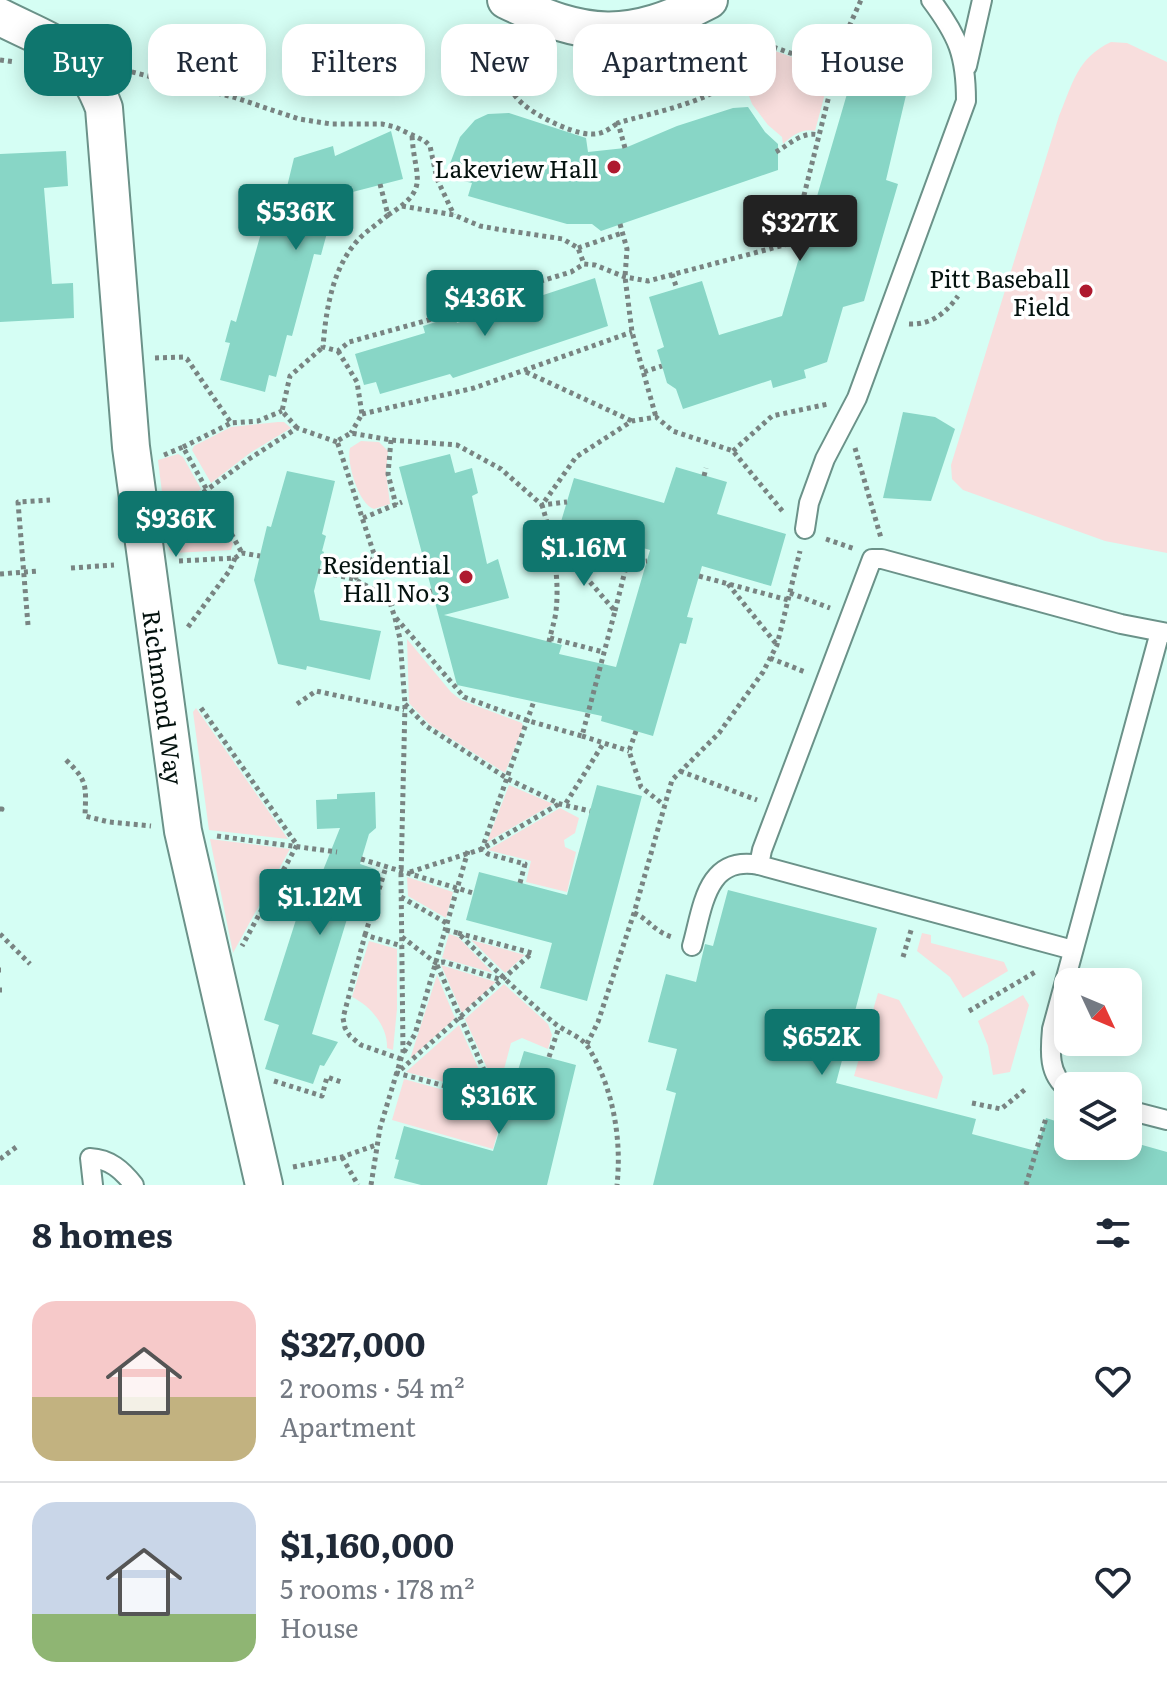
<!DOCTYPE html>
<meta charset="utf-8">
<style>
:root{--surface:#fff;--page:#f2f2f3;--text:#1f2937;--muted:#747a83;--line:#e0e1e3;--accent:#0f766e}
body{margin:0;font-family:Literata,serif;background:var(--page);color:var(--text);height:100vh;display:flex;flex-direction:column;font-size:30px;white-space:nowrap}
*{box-sizing:border-box;margin:0}
p{font-size:26px;color:var(--muted)}
.icon{flex:none;width:44px;height:44px;fill:none;stroke:currentColor;stroke-width:2;stroke-linecap:round;stroke-linejoin:round}
.map{position:relative;height:1185px;overflow:hidden}
.sheet{display:flex;flex-direction:column;background:var(--surface);flex:1}
.sheet>*{flex:none}
.banner{position:absolute;left:24px;top:24px;width:1120px;height:72px;display:flex;gap:16px}
.needle{width:52px;rotate:134deg}
.fabs{position:absolute;left:1054px;top:968px;display:grid;gap:16px}
.fabs a{display:grid;place-items:center;width:88px;height:88px;border-radius:16px;background:var(--surface);box-shadow:0 4px 20px #0003;font-size:40px}
.price{position:absolute;translate:-50% -68px;padding:0 18px;border-radius:8px;background:var(--accent);color:#fff;font-size:26px;line-height:52px;filter:drop-shadow(0 2px 4px #0008)}
.price::after{content:'';position:absolute;left:50%;top:48px;width:24px;height:18px;margin-left:-12px;background:inherit;clip-path:polygon(0 0,100% 0,50% 100%)}
.price.current{background:#222;color:#fff}
ul{padding:0;list-style:none}
li{display:flex;align-items:center;gap:24px;height:200px;padding:0 32px}
li+li{border-top:2px solid var(--line)}
li span{display:grid;place-items:center;flex:none;width:224px;height:160px;border-radius:24px;color:#555}
li>.icon{margin-inline-start:auto}
span .icon{width:96px;height:96px;fill:#fffc;stroke-width:1}
li b{font-size:34px}
h2{display:flex;justify-content:space-between;align-items:center;height:96px;padding:0 32px;font-size:34px}
.pill{padding:0 28px;border-radius:24px;background:var(--surface);box-shadow:0 4px 20px #0003;font-size:28px;line-height:72px}
.pill.current{background:var(--accent);color:#fff}
.map>svg:first-child{display:block}
.built{fill:#d5fef4;fill-rule:evenodd}
.green{fill:#f8dedd}
.building{fill:#88d6c6}
.lines{fill:none;stroke-linecap:round;stroke-linejoin:round}
.lane-casing{stroke:#6b9289;stroke-width:22}
.street-casing{stroke:#6b9289;stroke-width:40}
.path{stroke:#798482;stroke-width:5;stroke-dasharray:4 4;stroke-linecap:butt}
.lane{stroke:#fff;stroke-width:18}
.street{stroke:#fff;stroke-width:36}
.poi-dot{fill:#ae1a2f;stroke:#fff;stroke-width:3}
.labels{text-anchor:middle;dominant-baseline:central;stroke-width:7;stroke-linejoin:round;paint-order:stroke}
.poi-label{font-size:24px;fill:#04120f;stroke:#fff;text-anchor:end}
.street-label{font-size:24px;fill:#04120f;stroke:#fff}
</style>
<div class="map">
<svg width="1167" height="1185" viewBox="0 0 1167 1185">
<rect width="100%" height="100%" fill="#f5fdfb"/>
<path class="built" d="M0 0H1167V1185H0ZM1068 982H1128V1042H1068ZM1068 1086H1128V1146H1068Z"/>
<g class="green">
<path d="M745 40 831 71 815 131C802 128 792 136 783 144L782 137 768 125 752 104 743 80C748 65 752 56 745 40Z"/>
<path d="M1111 42 1127 43 1167 62V553L1105 541 963 490 952 479 951 465 1059 116C1073 83 1077 58 1111 42Z"/>
<path d="M278 422H284L291 428 250 453 211 483 192 450 194 446 231 427Z"/>
<path d="M361 441 379 442 388 451 386 472 390 504 374 509C359 505 346 462 350 448Z"/>
<path d="M178 454 183 457 201 489 165 517 158 460Z"/>
<path d="M205 496 233 544 231 550 173 553 169 550 166 525Z"/>
<path d="M407 639 451 692 461 700 522 723 523 727 505 773 430 725 409 703Z"/>
<path d="M196 708 288 839 209 830 193 712Z"/>
<path d="M509 785 553 804 487 842Z"/>
<path d="M560 808 579 818 575 833 564 840 565 847 576 852 567 892 526 882 531 861 488 850Z"/>
<path d="M210 839 290 849 233 953Z"/>
<path d="M407 877 453 892 446 918 408 896Z"/>
<path d="M922 933 931 935V943L1004 962 1008 971 963 998 950 977 917 951Z"/>
<path d="M449 934 458 937 493 973 442 958Z"/>
<path d="M471 940 525 955 505 973Z"/>
<path d="M369 941 397 949V1009L393 1050 387 1048C388 1027 371 1006 352 997Z"/>
<path d="M441 965 496 982 462 1013Z"/>
<path d="M437 975 455 1018 410 1059Z"/>
<path d="M504 984 548 1024 552 1035 548 1049 522 1038 511 1043 503 1073 496 1088 465 1019Z"/>
<path d="M878 993 899 1000 943 1077 937 1099 854 1076Z"/>
<path d="M1023 995 1029 1005 1010 1072 993 1075 988 1046 978 1021Z"/>
<path d="M459 1025 490 1094 406 1072Z"/>
<path d="M404 1079 491 1103 489 1116 498 1131 493 1149 392 1120Z"/>
</g>
<g class="building">
<path d="M860 58 911 74 886 180 898 184 864 301 843 307 827 362 804 370 806 378 773 388 771 380 683 409 676 389 667 383 662 366 657 350 664 347 649 297 702 281 719 335 782 316 849 87 852 88Z"/>
<path d="M748 107 765 132 778 144V170L601 231 592 224H567L468 196 472 183 445 177 460 137 475 120 488 114 509 113 586 138 588 152 625 148 677 126 733 108Z"/>
<path d="M391 131 403 179 337 196 321 255 314 254 292 336 287 335 276 377 269 375 265 392 220 380 230 343 225 342 231 320 236 322 263 226 252 223 261 193 284 199 294 158 333 146 335 156Z"/>
<path d="M66 151 68 186 44 188 52 284 73 283 74 318 0 322V154Z"/>
<path d="M595 278 608 326 453 378 450 374 380 394 376 382 364 385 355 354 425 333 423 326 455 316 457 323 505 308 503 302 527 295 528 300Z"/>
<path d="M903 412 935 417 955 429 931 501 883 498Z"/>
<path d="M450 454 455 473 472 468 478 493 472 496 487 564 498 559 509 598 444 615 562 645 559 654 616 667 650 550 560 525 574 478 664 503 676 467 727 482 717 514 786 534 771 586 702 566 687 617 693 618 686 644 680 643 653 736 601 721 602 716 457 685 399 467Z"/>
<path d="M287 471 335 481 322 534 326 536 322 551 324 552 314 591 320 620 381 631 370 680 307 666 306 670 278 664 254 580 267 526 271 527Z"/>
<path d="M597 785 642 796 587 1001 540 988 552 943 466 920 479 872 567 895Z"/>
<path d="M375 792 376 828 369 834 360 864 375 869 362 912 350 909 312 1034 338 1042 324 1066 320 1065 313 1084 265 1069 279 1025 264 1020 301 904 293 902 300 878 318 883 340 828 317 829 316 800 337 799V794Z"/>
<path d="M728 890 877 928 836 1083 976 1119 972 1134 1036 1151 1046 1118 1068 1125V1146H1128V1141L1167 1152V1185H653L676 1093 666 1090 677 1049 648 1042 666 974 696 982 705 944 713 946Z"/>
<path d="M524 1051 576 1065 547 1185H421L394 1178 399 1160 395 1159 404 1126 493 1151Z"/>
</g>
<g class="lines">
<g class="lane-casing">
<g id="lane">
<path d="M967 66 982 0"/>
<path d="M805 529 809 503 825 459 857 398 966 101C966 55 958 36 931 0"/>
<path d="M692 946C703 907 706 855 759 865"/>
<path d="M1073 950 759 865 762 850 872 559H882L1121 624 1167 633"/>
<path d="M1068 1089C1048 1075 1050 1051 1052 1029L1160 632"/>
<path d="M1128 1110 1167 1120"/>
<path d="M93 1185 90 1158C110 1159 122 1170 134 1185"/>
</g>
</g>
<g class="street-casing">
<g id="street">
<path d="M506 0C586 39 629 42 709 0"/>
<path id="s1" d="M0 17C53 44 81 47 104 108L131 447 183 831 264 1185"/>
</g>
</g>
<g class="path">
<path d="M737 32 739 35 836 69 856 73"/>
<path d="M519 41C513 55 506 75 512 90 518 109 571 134 590 134 602 135 609 129 618 123"/>
<path d="M0 60 15 62"/>
<path d="M124 70 233 97 299 119 331 124H382L395 127 425 141 430 146 437 179 454 215"/>
<path d="M625 148 618 123C649 113 731 99 743 66 746 56 742 44 739 35"/>
<path d="M776 152C790 144 802 131 819 135"/>
<path d="M380 184 388 215C432 188 414 178 412 135"/>
<path d="M402 206 454 215 480 226 497 229 563 239 578 248 584 264"/>
<path d="M388 215C380 222 371 228 363 235 333 263 326 308 323 347L338 351 349 342 443 316 488 297 571 272 584 264 595 265 625 277 648 281 792 243 843 40 861 0"/>
<path d="M620 224 627 249 625 277 632 332 656 417"/>
<path d="M578 248 622 233"/>
<path d="M672 274 677 289"/>
<path d="M909 324C931 325 946 313 958 296"/>
<path d="M338 351 357 382 362 414 351 433"/>
<path d="M155 358 183 357 187 359 231 423 258 421 282 411"/>
<path d="M526 372 632 421"/>
<path d="M644 372 662 366"/>
<path d="M362 414 474 388 632 332"/>
<path d="M297 428 282 411 290 376 323 347"/>
<path d="M391 440 388 474 396 505"/>
<path d="M183 447 231 423"/>
<path d="M855 448 881 538"/>
<path d="M733 451 772 416 828 404"/>
<path d="M164 455 183 447 242 553"/>
<path d="M704 476 706 468"/>
<path d="M171 516 249 459 297 428 337 442"/>
<path d="M363 518 402 502"/>
<path d="M826 539 855 549"/>
<path d="M560 546 627 563 647 561"/>
<path d="M580 550 581 531"/>
<path d="M179 561 235 558 242 553 260 556"/>
<path d="M71 568 114 565"/>
<path d="M318 571 354 579 387 597"/>
<path d="M0 574 38 571"/>
<path d="M699 576 788 600"/>
<path d="M354 579 374 557"/>
<path d="M728 584 777 645"/>
<path d="M790 593 830 608"/>
<path d="M390 604 432 591"/>
<path d="M615 611 627 563"/>
<path d="M396 618 464 697 529 721 582 736 615 611 552 538"/>
<path d="M28 625 18 502 50 500"/>
<path d="M188 627 230 570 235 558"/>
<path d="M550 638 603 652"/>
<path d="M549 642C551 631 555 621 556 611 560 576 552 538 542 505L576 457 632 421 656 417 673 431 733 451 784 513"/>
<path d="M770 658 805 672"/>
<path d="M297 704 316 691 404 710"/>
<path d="M405 704 426 726 508 779 560 804 590 811"/>
<path d="M201 708 297 845 242 946"/>
<path d="M636 731 629 751 641 787 664 805"/>
<path d="M582 736 629 751"/>
<path d="M66 760C88 781 86 786 85 816L109 822 151 826"/>
<path d="M680 771 757 800"/>
<path d="M566 803 603 744"/>
<path d="M0 809H2L0 812"/>
<path d="M217 836 337 852"/>
<path d="M361 859 473 893"/>
<path d="M410 872 482 849 559 804"/>
<path d="M520 883 525 864 488 854 482 849 534 701"/>
<path d="M401 897 448 924"/>
<path d="M634 913C649 919 653 931 672 937"/>
<path d="M446 930 458 933C489 963 520 995 553 1022 563 1031 581 1036 588 1047 613 1087 622 1139 617 1185"/>
<path d="M458 933 532 953 397 1073 508 1103"/>
<path d="M0 934 30 964"/>
<path d="M365 935 386 867"/>
<path d="M402 937 436 963 444 962 502 980"/>
<path d="M903 957 912 927"/>
<path d="M437 965 497 1099"/>
<path d="M0 970H1"/>
<path d="M0 990H2"/>
<path d="M969 1011 1037 971"/>
<path d="M587 1044 598 1022 634 913 672 780 719 733 763 672 777 645 800 551"/>
<path d="M404 1052 415 1034 468 851"/>
<path d="M549 1057 559 1027"/>
<path d="M401 1059 361 1045 350 1036 345 1028 343 1018 365 935 402 946"/>
<path d="M274 1081 322 1096 327 1077 344 1083"/>
<path d="M972 1103 1001 1109 1027 1088"/>
<path d="M342 1157 358 1185"/>
<path d="M0 1159 19 1145"/>
<path d="M293 1167 342 1157 376 1145"/>
<path d="M371 1185 380 1128 403 1052 401 877 405 704 400 639 395 618 337 441 351 433 391 440 457 445 501 469 542 505 567 502"/>
<path d="M1026 1185 1046 1118"/>
</g>
<use href="#lane" class="lane"/>
<use href="#street" class="street"/>
</g>
<g class="poi-dot">
<circle cx="614" cy="167" r="8"/>
<circle cx="1086" cy="291" r="8"/>
<circle cx="466" cy="577" r="8"/>
</g>
<g class="labels">
<g class="poi-label">
<text x="598" y="167">Lakeview Hall</text>
<text x="1070" y="277">Pitt Baseball<tspan x="1070" dy="28">Field</tspan></text>
<text x="450" y="563">Residential<tspan x="450" dy="28">Hall No.3</tspan></text>
</g>
<g class="street-label">
<text stroke="none"><textPath href="#s1" startOffset="736">Richmond Way</textPath></text>
</g>
</g>
</svg>
<div class="fabs">
<a><svg class="needle" viewBox="-14 -14 28 28"><path d="M0-13l5 13h-10z" fill="#e53935"/><path d="M0 13l5-13h-10z" fill="#747a83"/></svg></a>
<a><svg class="icon" aria-label="layers" viewBox="0 0 24 24"><path d="M12 4l9 5-9 5-9-5zM3 14l9 5 9-5"/></svg></a>
</div>
<b class="price" style="left:296px;top:252px">$536K</b>
<b class="price current" style="left:800px;top:263px">$327K</b>
<b class="price" style="left:485px;top:338px">$436K</b>
<b class="price" style="left:176px;top:559px">$936K</b>
<b class="price" style="left:584px;top:588px">$1.16M</b>
<b class="price" style="left:320px;top:937px">$1.12M</b>
<b class="price" style="left:822px;top:1077px">$652K</b>
<b class="price" style="left:499px;top:1136px">$316K</b>
<div class="banner">
<a class="pill current">Buy</a>
<a class="pill">Rent</a>
<a class="pill">Filters</a>
<a class="pill">New</a>
<a class="pill">Apartment</a>
<a class="pill">House</a>
</div>
</div>
<section class="sheet">
<h2>8 homes<svg class="icon" aria-label="filters" viewBox="0 0 24 24"><path d="M4 7h16M4 17h16"/><circle cx="9" cy="7" r="2"/><circle cx="15" cy="17" r="2"/></svg></h2>
<ul>
<li><span style="background:linear-gradient(#f6c9c9 60%,#c2b280 0)"><svg class="icon" aria-label="home" viewBox="0 0 24 24"><path d="M3 11l9-7 9 7M6 9v11h12V9"/></svg></span><div><b>$327,000</b><p>2 rooms · 54 m²</p><p>Apartment</p></div><svg class="icon" aria-label="heart" viewBox="0 0 24 24"><path d="M12 20l-8-8c-3-5 5-10 8-4 3-6 11-1 8 4z"/></svg></li>
<li><span style="background:linear-gradient(#c9d6e8 70%,#8fb573 0)"><svg class="icon" aria-label="home" viewBox="0 0 24 24"><path d="M3 11l9-7 9 7M6 9v11h12V9"/></svg></span><div><b>$1,160,000</b><p>5 rooms · 178 m²</p><p>House</p></div><svg class="icon" aria-label="heart" viewBox="0 0 24 24"><path d="M12 20l-8-8c-3-5 5-10 8-4 3-6 11-1 8 4z"/></svg></li>
</ul>
</section>
